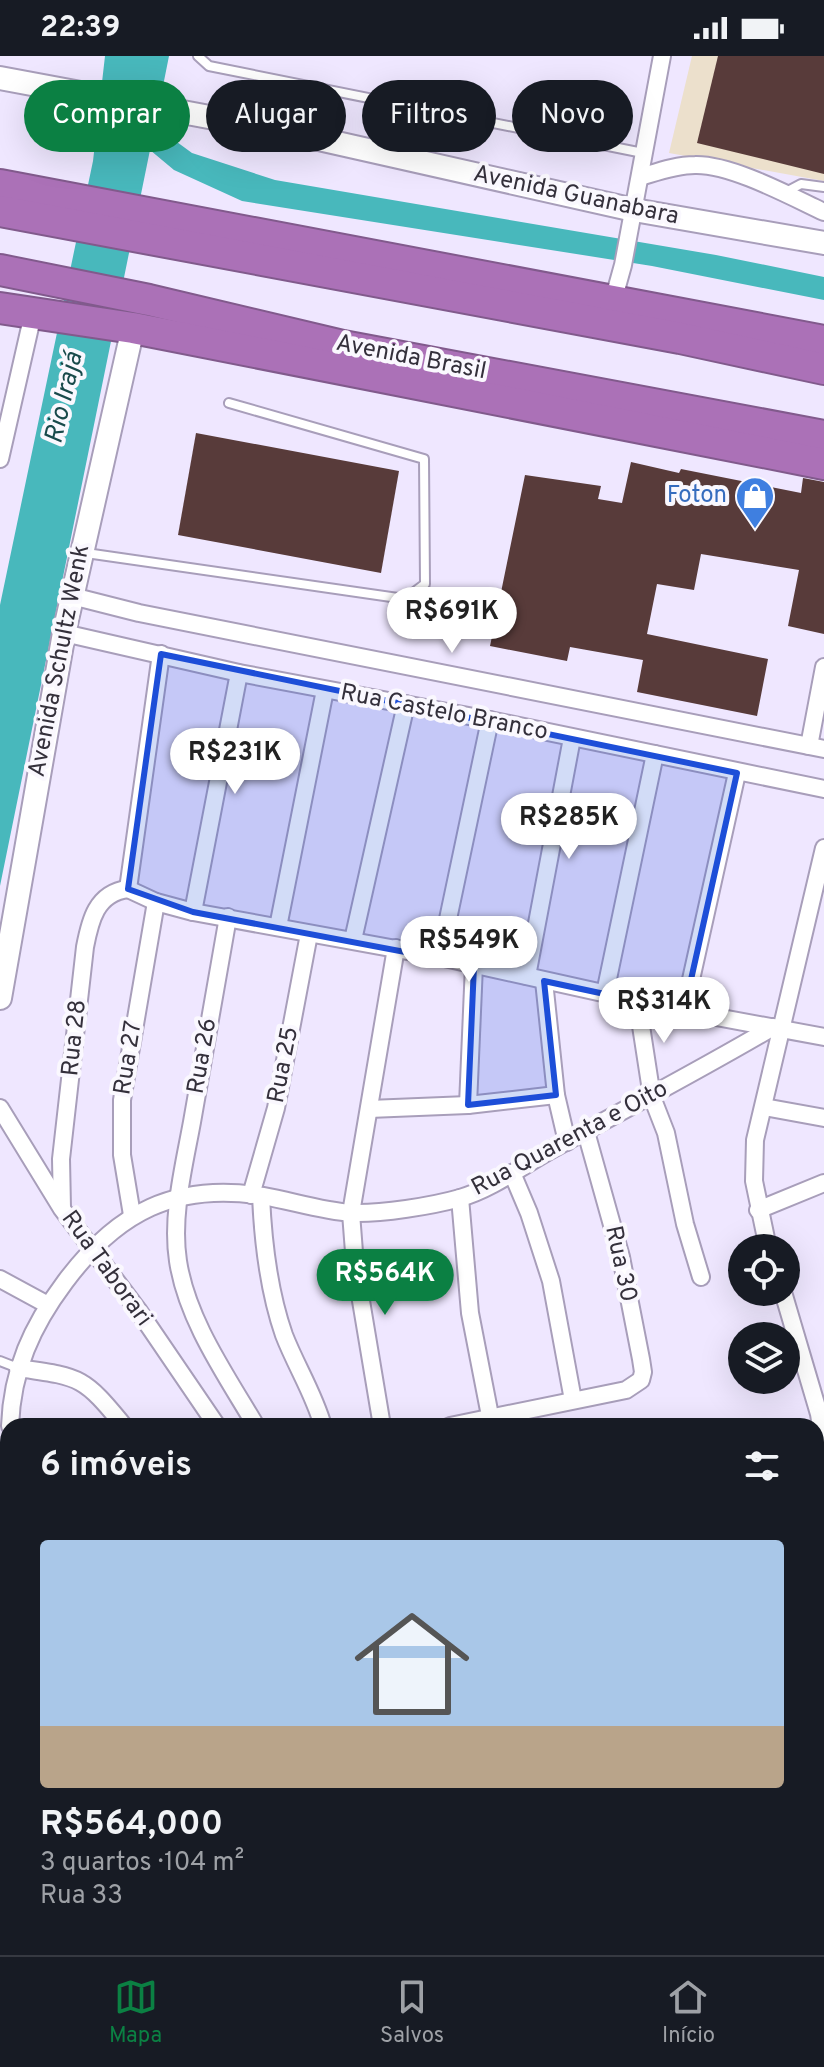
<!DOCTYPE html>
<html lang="pt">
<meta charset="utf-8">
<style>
:root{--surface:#171b24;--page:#242831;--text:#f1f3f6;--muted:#9ea1a6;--line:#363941;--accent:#0b8043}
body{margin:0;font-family:Overpass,sans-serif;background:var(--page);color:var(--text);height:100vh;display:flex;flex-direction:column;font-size:30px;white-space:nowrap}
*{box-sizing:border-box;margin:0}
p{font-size:26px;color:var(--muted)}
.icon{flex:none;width:44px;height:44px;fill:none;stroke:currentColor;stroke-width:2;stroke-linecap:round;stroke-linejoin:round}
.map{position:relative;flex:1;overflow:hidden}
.details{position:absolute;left:0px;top:1362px;width:824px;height:538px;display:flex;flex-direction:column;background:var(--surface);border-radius:24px 24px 0 0;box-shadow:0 8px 32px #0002}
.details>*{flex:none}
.hud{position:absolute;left:24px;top:24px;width:776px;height:72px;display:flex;gap:16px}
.controls{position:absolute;left:728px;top:1178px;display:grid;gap:16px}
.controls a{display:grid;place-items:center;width:72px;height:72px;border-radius:50%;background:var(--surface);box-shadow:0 8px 32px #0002;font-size:40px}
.price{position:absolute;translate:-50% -68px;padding:0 18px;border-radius:28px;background:#fff;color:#222;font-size:26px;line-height:52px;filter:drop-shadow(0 2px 4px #0008)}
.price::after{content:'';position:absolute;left:50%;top:48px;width:24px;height:18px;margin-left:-12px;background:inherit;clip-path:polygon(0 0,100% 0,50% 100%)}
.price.current{background:var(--accent);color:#fff}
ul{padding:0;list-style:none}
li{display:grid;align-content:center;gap:16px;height:424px;padding:0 40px}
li+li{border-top:2px solid var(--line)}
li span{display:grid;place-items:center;height:248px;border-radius:8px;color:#555}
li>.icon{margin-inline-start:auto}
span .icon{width:144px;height:144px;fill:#fffc;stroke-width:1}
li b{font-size:34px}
h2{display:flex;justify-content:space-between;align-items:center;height:96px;padding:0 40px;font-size:34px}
.pill{padding:0 28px;border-radius:36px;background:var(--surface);box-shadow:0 8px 32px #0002;font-size:28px;line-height:72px}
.pill.current{background:var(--accent);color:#fff}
.status{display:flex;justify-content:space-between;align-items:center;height:56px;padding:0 40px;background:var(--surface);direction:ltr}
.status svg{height:22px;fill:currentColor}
.tabs{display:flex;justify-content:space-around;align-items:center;height:112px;border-top:2px solid var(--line);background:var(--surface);font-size:22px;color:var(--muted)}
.tabs a{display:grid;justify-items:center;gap:4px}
.tabs .current{color:var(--accent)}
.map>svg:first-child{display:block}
.commercial{fill:#ece0cc}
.water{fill:#48b8bc}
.building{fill:#583b3a}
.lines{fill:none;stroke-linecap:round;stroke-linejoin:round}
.lane-casing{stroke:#a89eba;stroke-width:12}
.street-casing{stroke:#a89eba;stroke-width:20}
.secondary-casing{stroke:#a89eba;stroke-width:26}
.highway-casing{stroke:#815a8c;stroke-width:34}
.lane{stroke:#fff;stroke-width:8}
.street{stroke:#fff;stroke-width:16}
.secondary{stroke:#fff;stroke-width:22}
.highway{stroke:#ab71b7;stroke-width:30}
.marked{fill:#1d4ed8;fill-opacity:0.2;stroke:#1d4ed8;stroke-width:6;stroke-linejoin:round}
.labels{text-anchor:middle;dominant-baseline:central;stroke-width:8;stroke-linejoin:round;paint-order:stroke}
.street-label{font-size:24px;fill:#34303b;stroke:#faf8fe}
.shop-label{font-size:24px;fill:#366cbe;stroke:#faf8fe;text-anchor:end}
.water-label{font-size:26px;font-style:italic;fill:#194a4b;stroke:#faf8fe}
</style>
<div class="status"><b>22:39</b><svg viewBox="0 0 49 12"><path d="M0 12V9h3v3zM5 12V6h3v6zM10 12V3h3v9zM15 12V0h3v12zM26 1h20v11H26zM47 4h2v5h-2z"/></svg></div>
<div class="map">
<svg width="824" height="1899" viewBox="0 0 824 1899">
<rect width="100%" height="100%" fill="#efe7ff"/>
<path class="commercial" d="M692 0H824V125L669 97Z"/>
<path class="water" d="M105 0H169L155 70 192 97 275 124 716 199 824 221V244L652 210 242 145 174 114 150 94 0 830V549L93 105Z"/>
<g class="building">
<path d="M718 0H824V118L697 87Z"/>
<path d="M196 377 399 415 381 517 178 479Z"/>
<path d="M631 406 679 417 681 413 801 437 803 422 824 426V578L788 570 799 514 701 498 694 534 657 528 647 578 768 603 757 660 637 636 643 604 570 591 567 605 490 590 525 419 601 430 598 443 622 447Z"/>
</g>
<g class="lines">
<g class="lane-casing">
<g id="lane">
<path d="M198 0 209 10 643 97"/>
<path d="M784 137 801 128 824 131"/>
<path d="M86 497 405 543 425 528 424 403 229 347"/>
<path d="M0 1305 18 1312"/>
</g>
</g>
<g class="street-casing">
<g id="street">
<path d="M640 121C657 116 676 109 695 109 731 108 790 140 824 156"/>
<path d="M613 245 623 209 662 0"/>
<path d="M0 403 33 258"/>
<path d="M72 540 139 557 824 693"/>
<path d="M64 577 239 617 490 664 824 733"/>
<path d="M809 690 824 611"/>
<path d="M128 833 156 846 193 856 440 901 684 955 824 981"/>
<path d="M128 833 161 598"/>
<path d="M193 856 239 617"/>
<path d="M228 861C216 929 204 998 192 1066 184 1110 171 1160 178 1205 187 1264 226 1319 256 1370"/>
<path d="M278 871 325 634"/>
<path d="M353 884 406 648"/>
<path d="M440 901 490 664"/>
<path d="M527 920 572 682"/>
<path d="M544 925 556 1039 567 1086"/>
<path d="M605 937 655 698"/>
<path d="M637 944 652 1041 666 1077 685 1168 701 1221"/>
<path d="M684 955 737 717"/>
<path d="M468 1049 474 909"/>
<path d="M764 1051 824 1062"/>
<path d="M0 1052 62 1153 138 1254 217 1370"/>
<path d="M369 1053 468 1049 556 1039"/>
<path d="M512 1117 529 1157 551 1225 573 1344"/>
<path d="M251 1139 276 1052 309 878"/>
<path d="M261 1140C263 1186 269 1236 284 1279 296 1310 314 1338 323 1370"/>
<path d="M460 1142 470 1257 492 1370"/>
<path d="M62 1152 61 1103 85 891C90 865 96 837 128 833"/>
<path d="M758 1154 824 1127"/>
<path d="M132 1159 122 1099V1044L156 846"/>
<path d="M768 1192 754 1125 755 1084 824 792"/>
<path d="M0 1223 48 1249"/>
<path d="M783 1236 819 1358 824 1390"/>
<path d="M18 1312C81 1321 83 1320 124 1370"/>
<path d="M10 1370C12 1314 32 1270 65 1226 117 1156 175 1126 263 1140 292 1145 322 1155 352 1157 381 1158 432 1150 460 1142 492 1133 522 1110 551 1094 625 1053 700 1014 773 971"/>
<path d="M382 1370 355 1209 351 1157 396 892"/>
<path d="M450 1370 626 1334 641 1324 643 1316 641 1303 621 1201 586 1076"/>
<path d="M816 1422 824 1394"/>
<path d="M0 1432 8 1394"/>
<path d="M0 1493 8 1495"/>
<path d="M0 1663 8 1665"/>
<path d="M816 1782 824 1780"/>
<path d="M0 1856 8 1839"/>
<path d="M662 1892 668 1899"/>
<path d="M632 1899 639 1892"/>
</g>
</g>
<g class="secondary-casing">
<g id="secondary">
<path d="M0 22 279 74 634 154 824 187"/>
<path d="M0 942 64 577 133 272"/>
<path d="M816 1424 824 1421"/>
<path d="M206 1899 209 1892"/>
</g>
</g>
<g class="highway-casing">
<g id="highway">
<path d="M0 129 824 285"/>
<path d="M0 155 680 282 824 313"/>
<path d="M0 214 149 244 343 290 824 380"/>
<path d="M0 252 133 272 824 408"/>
</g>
</g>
<use href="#lane" class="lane"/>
<use href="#street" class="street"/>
<use href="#secondary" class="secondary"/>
<use href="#highway" class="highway"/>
</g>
<path class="marked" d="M161 598 737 717 684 955 544 925 556 1039 468 1049 474 909 193 856 128 833Z"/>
<defs>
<g id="shop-pin" transform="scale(2)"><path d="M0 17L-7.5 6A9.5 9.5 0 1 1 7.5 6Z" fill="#3f7fe0" stroke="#faf8fe"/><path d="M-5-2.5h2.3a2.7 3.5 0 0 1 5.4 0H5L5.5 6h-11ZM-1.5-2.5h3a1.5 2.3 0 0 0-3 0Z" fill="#fff"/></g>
</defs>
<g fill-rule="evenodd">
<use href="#shop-pin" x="755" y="440"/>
</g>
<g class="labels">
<g class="street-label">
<text transform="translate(576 140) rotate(12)">Avenida Guanabara</text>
<text transform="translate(411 302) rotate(11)">Avenida Brasil</text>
<text transform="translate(60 605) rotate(-79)">Avenida Schultz Wenk</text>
<text transform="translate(444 657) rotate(11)">Rua Castelo Branco</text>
<text transform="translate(75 982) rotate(-84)">Rua 28</text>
<text transform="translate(203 1000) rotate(-80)">Rua 26</text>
<text transform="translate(129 1002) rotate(-81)">Rua 27</text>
<text transform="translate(284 1009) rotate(-79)">Rua 25</text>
<text transform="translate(570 1083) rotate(-28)">Rua Quarenta e Oito</text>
<text transform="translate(620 1208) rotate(78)">Rua 30</text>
<text transform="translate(106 1213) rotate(54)">Rua Taborari</text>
</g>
<g class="shop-label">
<text x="727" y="440">Foton</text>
</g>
<g class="water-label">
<text transform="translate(65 342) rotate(-77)">Rio Irajá</text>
</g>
</g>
</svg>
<div class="controls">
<a><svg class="icon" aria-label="locate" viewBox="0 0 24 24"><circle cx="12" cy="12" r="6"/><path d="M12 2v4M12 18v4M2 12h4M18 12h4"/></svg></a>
<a><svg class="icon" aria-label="layers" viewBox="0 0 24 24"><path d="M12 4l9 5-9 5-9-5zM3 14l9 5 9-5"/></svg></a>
</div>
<b class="price" style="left:452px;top:599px">R$691K</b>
<b class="price" style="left:235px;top:740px">R$231K</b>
<b class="price" style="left:569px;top:805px">R$285K</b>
<b class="price" style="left:469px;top:928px">R$549K</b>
<b class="price" style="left:664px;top:989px">R$314K</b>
<b class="price current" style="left:385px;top:1261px">R$564K</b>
<div class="hud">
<a class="pill current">Comprar</a>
<a class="pill">Alugar</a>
<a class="pill">Filtros</a>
<a class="pill">Novo</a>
</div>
<section class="details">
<h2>6 imóveis<svg class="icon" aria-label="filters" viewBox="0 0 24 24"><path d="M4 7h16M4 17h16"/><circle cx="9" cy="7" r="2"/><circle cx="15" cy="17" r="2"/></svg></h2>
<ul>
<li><span style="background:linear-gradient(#a9c7e8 75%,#b9a48a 0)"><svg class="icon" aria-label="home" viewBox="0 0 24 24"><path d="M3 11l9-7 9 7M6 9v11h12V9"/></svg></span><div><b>R$564,000</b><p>3 quartos · 104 m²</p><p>Rua 33</p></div></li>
</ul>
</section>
</div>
<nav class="tabs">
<a class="current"><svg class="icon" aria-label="map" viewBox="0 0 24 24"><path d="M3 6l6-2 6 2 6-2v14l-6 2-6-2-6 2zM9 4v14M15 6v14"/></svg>Mapa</a>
<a><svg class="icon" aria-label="saved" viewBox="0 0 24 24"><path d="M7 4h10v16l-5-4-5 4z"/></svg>Salvos</a>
<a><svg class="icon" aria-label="home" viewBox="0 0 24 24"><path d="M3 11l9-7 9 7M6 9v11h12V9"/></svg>Início</a>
</nav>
